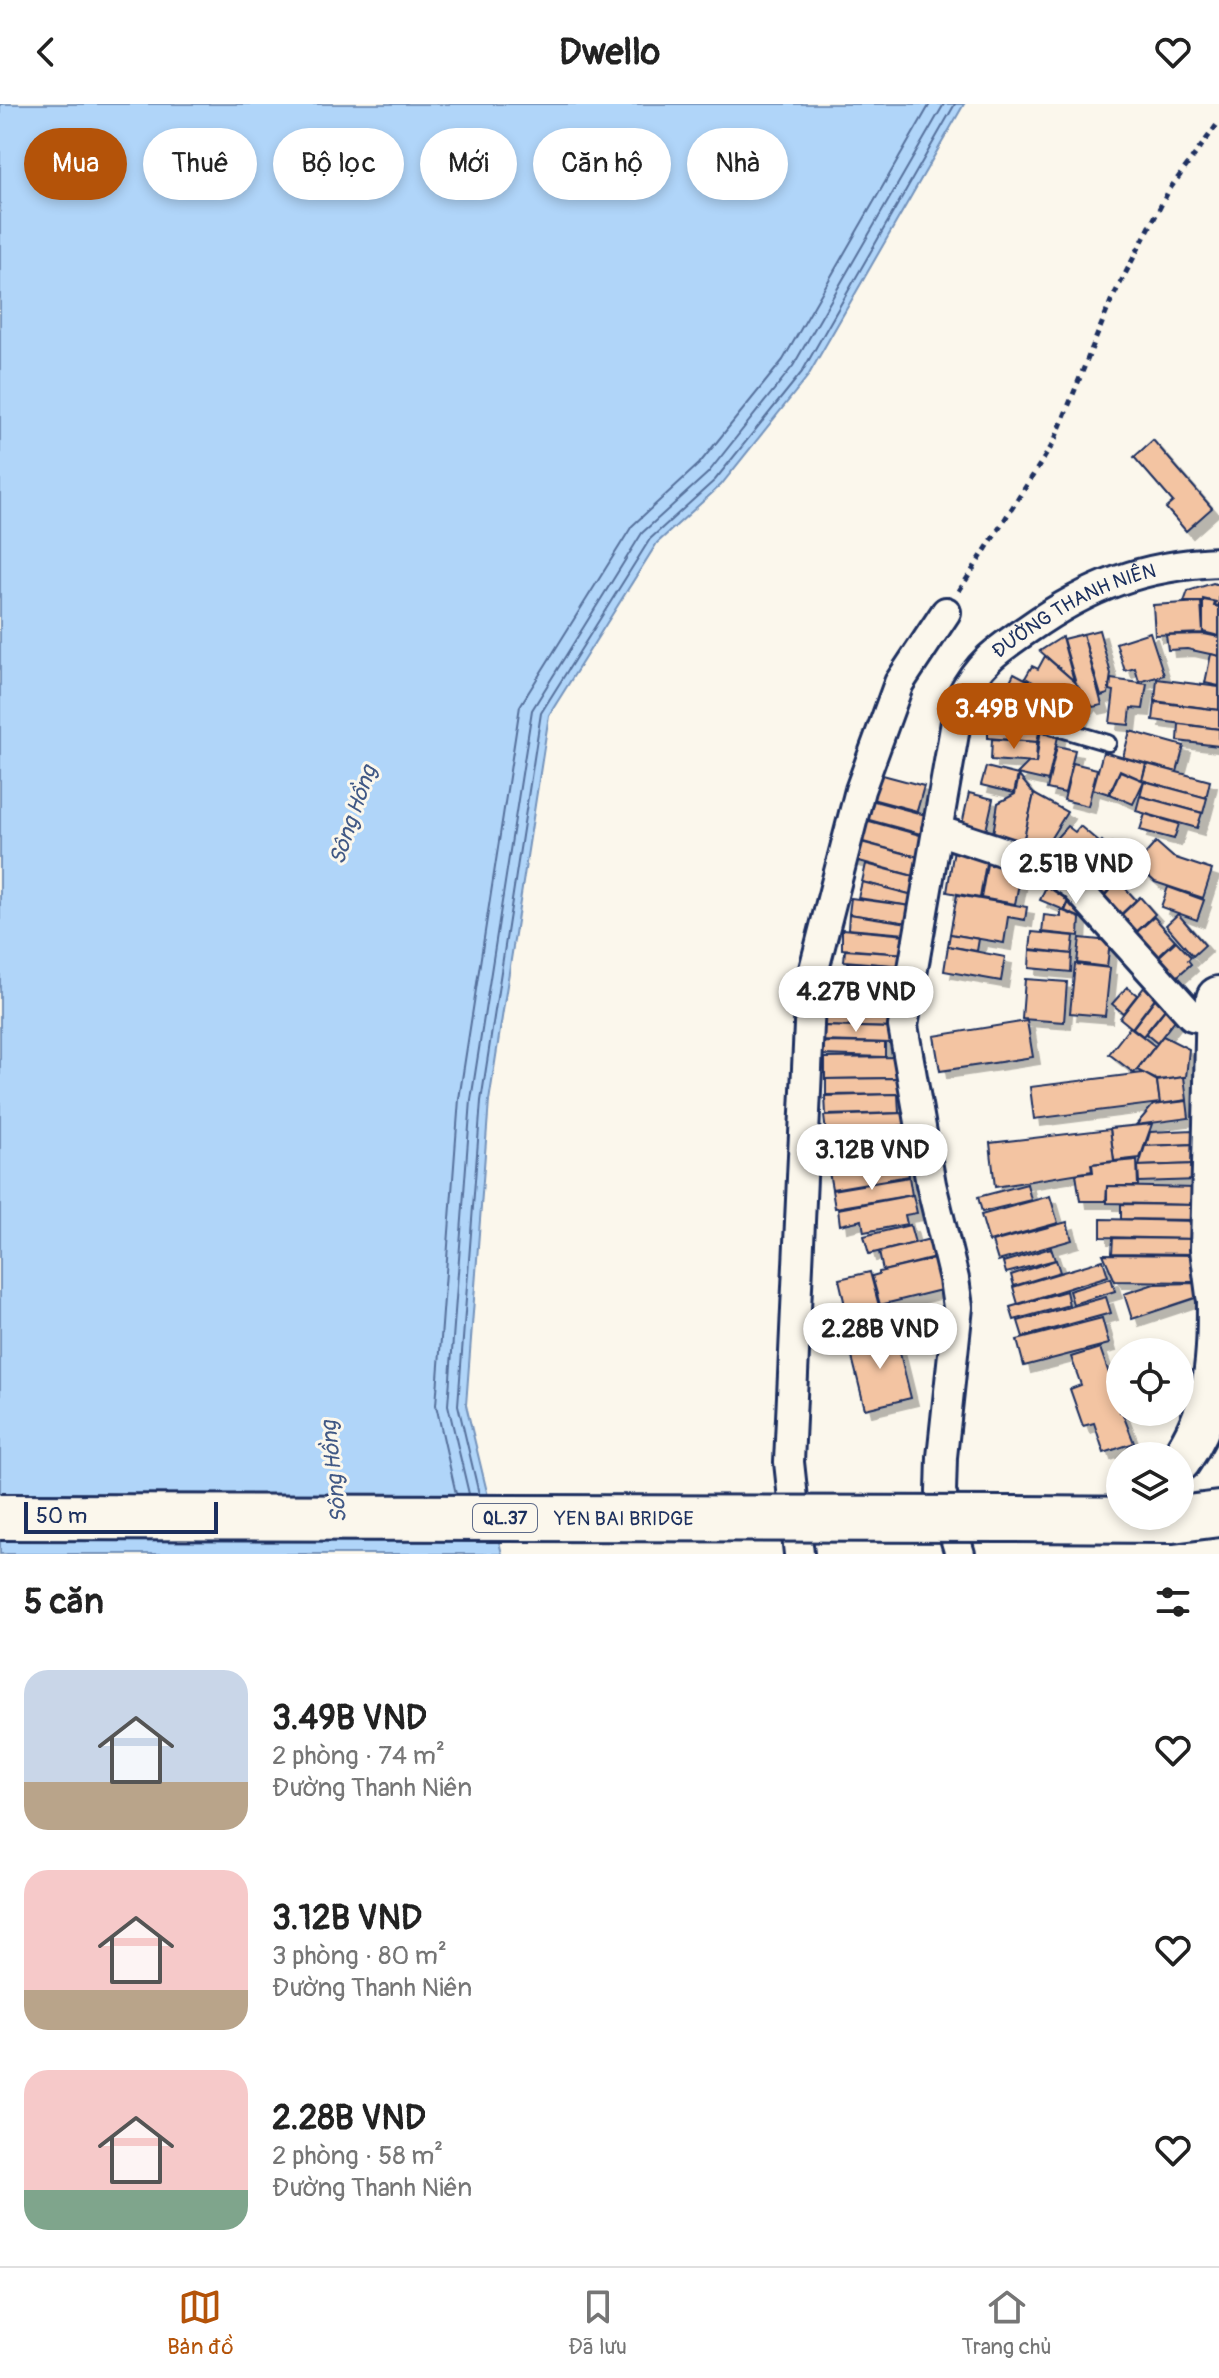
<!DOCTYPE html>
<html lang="vi">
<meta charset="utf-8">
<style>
:root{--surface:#fff;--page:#f2f2f2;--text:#222;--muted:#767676;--line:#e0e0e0;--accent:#b45309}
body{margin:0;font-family:Pangolin,sans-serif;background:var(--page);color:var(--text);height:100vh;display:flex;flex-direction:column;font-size:30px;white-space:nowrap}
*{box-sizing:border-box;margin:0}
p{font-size:26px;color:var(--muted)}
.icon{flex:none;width:44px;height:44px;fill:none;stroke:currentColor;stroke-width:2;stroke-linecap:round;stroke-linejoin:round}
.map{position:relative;height:1450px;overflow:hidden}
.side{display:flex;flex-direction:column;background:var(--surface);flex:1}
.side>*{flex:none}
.banner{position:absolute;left:24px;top:24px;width:800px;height:72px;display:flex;gap:16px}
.fabs{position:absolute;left:1106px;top:1234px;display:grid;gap:16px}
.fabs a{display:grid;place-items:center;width:88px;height:88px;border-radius:50%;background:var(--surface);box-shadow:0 4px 12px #0003;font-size:40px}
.scale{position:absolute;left:24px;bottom:20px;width:194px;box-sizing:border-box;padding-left:8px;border:4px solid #1b2f5e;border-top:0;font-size:22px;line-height:28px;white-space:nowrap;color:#1b2f5e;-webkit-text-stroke:6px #fbf7ec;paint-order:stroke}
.price{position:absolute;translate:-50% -68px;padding:0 18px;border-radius:28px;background:#fff;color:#222;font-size:26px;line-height:52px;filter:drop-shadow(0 2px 4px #0008)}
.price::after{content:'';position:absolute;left:50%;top:48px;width:24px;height:18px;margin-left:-12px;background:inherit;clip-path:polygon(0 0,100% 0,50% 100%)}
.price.current{background:var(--accent);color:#fff}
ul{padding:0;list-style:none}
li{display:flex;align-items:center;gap:24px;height:200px;padding:0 24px}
li span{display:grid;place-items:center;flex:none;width:224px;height:160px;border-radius:24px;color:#555}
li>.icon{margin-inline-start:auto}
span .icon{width:96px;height:96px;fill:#fffc;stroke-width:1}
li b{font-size:34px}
h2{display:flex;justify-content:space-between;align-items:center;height:96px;padding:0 24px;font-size:34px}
.chip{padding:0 28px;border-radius:36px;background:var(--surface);box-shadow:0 4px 12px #0003;font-size:28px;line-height:72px}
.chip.current{background:var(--accent);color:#fff}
header{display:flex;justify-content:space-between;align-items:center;height:104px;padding:0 24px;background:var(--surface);font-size:36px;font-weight:700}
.tab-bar{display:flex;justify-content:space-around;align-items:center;height:112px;border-top:2px solid var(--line);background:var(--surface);font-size:22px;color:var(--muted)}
.tab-bar a{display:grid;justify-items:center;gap:4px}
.tab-bar .current{color:var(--accent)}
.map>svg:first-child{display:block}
.water{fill:#b0d5f9;stroke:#7493bb;stroke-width:2}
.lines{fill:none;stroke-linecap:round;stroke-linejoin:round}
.shore{stroke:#57719c;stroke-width:2}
.building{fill:#f3c4a2;stroke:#1b2f5e;stroke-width:2;filter:url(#shadow)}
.service-casing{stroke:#1b2f5e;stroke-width:20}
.minor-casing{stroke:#1b2f5e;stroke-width:34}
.secondary-casing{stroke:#1b2f5e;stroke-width:46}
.primary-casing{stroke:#1b2f5e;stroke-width:50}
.path{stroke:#1b2f5e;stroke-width:5;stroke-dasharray:6 6;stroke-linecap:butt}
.service{stroke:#fbf7ec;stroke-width:14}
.minor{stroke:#fbf7ec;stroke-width:28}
.secondary{stroke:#fbf7ec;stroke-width:40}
.primary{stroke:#fbf7ec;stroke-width:44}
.primary-bridge-casing{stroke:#1b2f5e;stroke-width:50;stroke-linecap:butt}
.primary-bridge{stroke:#fbf7ec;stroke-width:44}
.labels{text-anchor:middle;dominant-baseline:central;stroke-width:6;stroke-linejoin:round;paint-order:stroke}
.shield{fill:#fbf7ec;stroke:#5e6b89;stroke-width:2}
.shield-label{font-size:18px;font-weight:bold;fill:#1b2f5e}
.street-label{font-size:20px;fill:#1b2f5e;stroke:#fbf7ec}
.water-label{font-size:22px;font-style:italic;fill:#405885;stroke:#fbf7ec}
</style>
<header><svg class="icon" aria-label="back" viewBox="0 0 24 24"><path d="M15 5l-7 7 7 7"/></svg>Dwello<svg class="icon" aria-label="heart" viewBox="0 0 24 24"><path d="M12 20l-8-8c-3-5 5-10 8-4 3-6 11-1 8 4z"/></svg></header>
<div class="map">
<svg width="1219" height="1450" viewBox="0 0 1219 1450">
<defs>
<filter id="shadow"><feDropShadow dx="7" dy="7" stdDeviation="0" flood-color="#0004"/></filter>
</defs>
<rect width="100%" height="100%" fill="#fbf7ec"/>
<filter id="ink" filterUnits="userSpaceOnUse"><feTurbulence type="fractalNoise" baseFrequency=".0125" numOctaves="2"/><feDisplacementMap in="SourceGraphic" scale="16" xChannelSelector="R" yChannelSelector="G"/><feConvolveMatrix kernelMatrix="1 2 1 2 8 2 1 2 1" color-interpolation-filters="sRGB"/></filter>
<g filter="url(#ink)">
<path class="water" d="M0 0H964L808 272 721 381 657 439 549 611 489 997 466 1301 502 1450H0Z"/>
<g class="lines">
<g class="shore">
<path d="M456 1390 436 1301 459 995 520 602 632 422 699 360 783 256 930 0"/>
<path d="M469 1390 448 1301 471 996 532 606 642 429 708 369 793 262 944 0"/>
<path d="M479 1390 458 1301 481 997 541 609 650 435 715 376 802 268 955 0"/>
</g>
</g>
<g class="building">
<path d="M1153 336 1212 404 1186 427 1166 404 1173 398 1134 353Z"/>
<path d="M1213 479 1219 481V502L1215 501 1216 498 1203 495V498H1184L1188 487Z"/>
<path d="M1203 496 1215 498 1214 502 1219 503V532L1203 528Z"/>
<path d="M1201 498 1203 529 1155 531 1153 501Z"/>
<path d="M1099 526 1111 570 1108 590 1101 592 1083 530Z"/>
<path d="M1150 528 1164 571 1139 578 1135 564 1125 567 1116 539Z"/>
<path d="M1083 530 1102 601 1093 603 1077 583 1063 535Z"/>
<path d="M1204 530 1219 533V552L1187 545 1168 546 1166 531Z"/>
<path d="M1062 533 1074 577 1040 547Z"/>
<path d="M1211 550 1219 552V582L1205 579Z"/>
<path d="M1045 552 1075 578 1089 599 1085 605 1025 574 1032 562 1038 565Z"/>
<path d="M1014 569 1084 606 1080 615H1041L1001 595Z"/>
<path d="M1111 575 1147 580 1143 605 1131 604 1129 621 1110 619 1114 587 1110 586Z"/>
<path d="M1157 575 1219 583V606L1155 597Z"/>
<path d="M1155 598 1219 606V625L1153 616Z"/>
<path d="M988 609 1040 624 1037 638 988 634Z"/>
<path d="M1179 620 1219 625V642L1178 637Z"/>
<path d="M1041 624 1059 628 1048 677 1017 670 1029 658 1036 659Z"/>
<path d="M1130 627 1184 642 1177 668 1123 653Z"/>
<path d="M992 635 1037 638 1036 659 991 656Z"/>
<path d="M1057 642 1075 646 1065 689 1047 685Z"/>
<path d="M1103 648 1146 660 1142 676 1120 666 1109 690 1093 685Z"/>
<path d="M1073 659 1097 665 1088 702 1064 696Z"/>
<path d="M1147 660 1210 677 1206 694 1142 676Z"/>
<path d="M986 663 1018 671 1014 689 981 681Z"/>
<path d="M1120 667 1144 677 1133 700 1110 690Z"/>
<path d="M875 669 924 682 917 707 868 694Z"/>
<path d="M1019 672 1034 690 1022 743 992 736 998 699 1015 690Z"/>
<path d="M1144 677 1207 694 1203 709 1140 692Z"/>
<path d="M969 689 993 695 985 731 961 725Z"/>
<path d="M1034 690 1067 708 1041 750 1022 743Z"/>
<path d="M1140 692 1202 709 1197 724 1136 707Z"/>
<path d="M867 695 933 713 928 732 862 714Z"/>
<path d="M1145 710 1179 720 1174 735 1140 726Z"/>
<path d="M862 715 927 733 921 754 856 736Z"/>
<path d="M1067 722 1075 728 1080 722 1099 738 1069 772 1043 749Z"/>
<path d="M857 737 922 754 917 773 852 755Z"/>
<path d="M1102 737 1108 743 1112 739 1133 758 1101 795 1077 766Z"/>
<path d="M1156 738 1173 753 1212 766 1203 794 1155 778 1136 761Z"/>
<path d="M954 745 992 752 991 760 986 759 980 794 947 788Z"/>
<path d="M993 753 1022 764 1015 800 981 794 987 760 991 761Z"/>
<path d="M866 760 917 773 913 791 862 778Z"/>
<path d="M1049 776 1073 786 1064 806 1040 796Z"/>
<path d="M1118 776 1136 796 1117 814 1101 796Z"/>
<path d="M862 778 913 791 911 802 858 794Z"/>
<path d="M1168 783 1204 796 1197 816 1161 803Z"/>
<path d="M1072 790 1088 797 1081 814 1065 807Z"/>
<path d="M957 791 1027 803 1025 816 1008 813 1004 839 950 830Z"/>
<path d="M1140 793 1155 810 1129 835 1114 818Z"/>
<path d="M851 794 911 802 908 819 849 810Z"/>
<path d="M1061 806 1080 814 1079 832 1042 828 1044 811 1061 813Z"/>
<path d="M849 810 908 819 906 830 848 825Z"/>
<path d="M1178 810 1205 841 1193 852 1166 821Z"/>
<path d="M1154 813 1175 836 1157 853 1130 834Z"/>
<path d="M842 825 906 831 905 850 842 845Z"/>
<path d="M1032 828 1074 832 1072 850 1030 845Z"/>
<path d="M950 830 979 835 977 847 948 842Z"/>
<path d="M1080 834 1110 837 1107 863 1077 859Z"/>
<path d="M1176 837 1191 853 1188 856 1191 860 1170 879 1152 859Z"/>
<path d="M948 842 1005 853 1001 877 944 867Z"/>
<path d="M845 846 905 850 904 862 844 857Z"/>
<path d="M1030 846 1072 850 1071 868 1029 864Z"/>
<path d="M848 858 902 862 901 878 847 875Z"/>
<path d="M1075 860 1110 864 1105 912 1070 909Z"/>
<path d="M1025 875 1067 878 1064 918 1022 915Z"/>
<path d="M840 877 902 878V894L839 893Z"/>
<path d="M1149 877 1161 886 1132 924 1120 914Z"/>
<path d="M1127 883 1137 891 1123 909 1112 900Z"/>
<path d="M1158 891 1169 900 1143 932 1133 924Z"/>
<path d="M821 892 902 895V908L820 906Z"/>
<path d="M1167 903 1178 912 1157 939 1146 930Z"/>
<path d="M818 906 898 909V924L817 922Z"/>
<path d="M1027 917 1033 953 940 967 934 932Z"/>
<path d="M820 922 892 924 891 939 820 937Z"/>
<path d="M1130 923 1155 942 1134 969 1109 950Z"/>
<path d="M1163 932 1189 945 1186 973 1157 976 1137 966Z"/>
<path d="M821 938 885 939V953L821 951Z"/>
<path d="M900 953 901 974 825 975V954Z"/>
<path d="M1143 969 1157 977 1160 999 1034 1015 1030 983Z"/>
<path d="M1184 973 1187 996 1160 1000 1157 977Z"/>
<path d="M902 974V990L826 991V975Z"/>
<path d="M898 990 899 1009 826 1011 825 992Z"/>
<path d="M1187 997 1189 1014 1136 1021 1153 1001Z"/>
<path d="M905 1009 907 1021 826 1029 824 1012Z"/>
<path d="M1152 1020 1140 1054 1114 1057 1110 1024Z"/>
<path d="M887 1023V1033L830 1039 829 1029Z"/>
<path d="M1110 1025 1114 1057 1091 1060 1092 1067 995 1083 990 1039Z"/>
<path d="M1193 1026 1194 1040 1146 1042 1150 1028Z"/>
<path d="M1198 1040 1199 1060 1139 1062 1145 1042Z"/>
<path d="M906 1055 909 1072 832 1085 829 1068Z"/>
<path d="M1137 1056 1138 1082H1107L1106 1097H1080L1076 1070 1093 1068 1092 1060Z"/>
<path d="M1198 1060V1076L1139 1078 1138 1062Z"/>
<path d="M909 1073 912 1091 835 1104 832 1086Z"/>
<path d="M1027 1080 1031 1096 982 1108 978 1093Z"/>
<path d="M1107 1082 1195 1084V1101L1107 1099Z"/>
<path d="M913 1091 917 1109 905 1111 907 1120 864 1128 862 1116 840 1121 838 1105Z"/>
<path d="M1050 1092 1058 1119 989 1138 981 1111Z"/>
<path d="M1121 1100 1195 1101V1116L1121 1115Z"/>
<path d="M1101 1115 1195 1117V1135L1101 1133Z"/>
<path d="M1067 1118 1072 1136 998 1157 992 1138Z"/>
<path d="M910 1121 915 1139 869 1150 864 1132Z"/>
<path d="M934 1134 939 1153 883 1167 879 1148Z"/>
<path d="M1113 1134 1196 1135 1195 1150 1112 1149Z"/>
<path d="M1051 1144 1055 1156 1006 1169 1003 1158Z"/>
<path d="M1103 1150 1196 1151V1178L1115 1177Z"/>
<path d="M934 1155 941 1186 880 1201 872 1172 879 1170V1168Z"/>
<path d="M1056 1156 1060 1168 1014 1182 1011 1171Z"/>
<path d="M1103 1156 1108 1172 1018 1200 1013 1183Z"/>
<path d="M870 1168 879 1202 847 1210 839 1175Z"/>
<path d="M1111 1174 1115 1187 1073 1200 1069 1187Z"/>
<path d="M1197 1179 1201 1192 1132 1215 1124 1190 1154 1180Z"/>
<path d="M1066 1187 1069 1201 1014 1216 1010 1203Z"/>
<path d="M1106 1193 1111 1209 1023 1233 1018 1217Z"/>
<path d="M888 1200 895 1229 844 1241 839 1221 848 1218 846 1210Z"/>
<path d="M1102 1214 1109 1240 1024 1262 1017 1236Z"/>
<path d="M895 1229 911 1294 865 1305 849 1241Z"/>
<path d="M1100 1244 1120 1301V1308H1122L1134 1339 1104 1349 1094 1319 1083 1322 1070 1285 1081 1281 1071 1253Z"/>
</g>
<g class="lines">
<g class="service-casing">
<path id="service" d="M960 595 1108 639"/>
</g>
<g class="minor-casing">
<g id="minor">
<path d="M937 726 1044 761 1074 781 1192 912 1218 917"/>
<path d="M799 1450 789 1358 811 877 860 686 899 579 946 508"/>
<path id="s1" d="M960 1450 941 1388 942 1353 958 1203 954 1175 931 1080 903 922 960 595C978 559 997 546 1028 525 1089 482 1144 461 1219 458"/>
</g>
</g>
<g class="secondary-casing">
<path id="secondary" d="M1180 1357C1218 1302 1218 1254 1218 1190"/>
</g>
<g class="primary-casing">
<g id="primary">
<path d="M1219 895 1213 1145 1219 1191"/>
<path d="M1010 1415 1172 1416 1219 1410"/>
</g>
</g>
<path class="path" d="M959 487 1053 340 1111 197 1169 86 1219 18"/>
<use href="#service" class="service"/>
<use href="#minor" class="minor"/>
<use href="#secondary" class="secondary"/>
<use href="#primary" class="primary"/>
<g class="primary-bridge-casing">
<g id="primary-bridge">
<path id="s2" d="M0 1413 1010 1415"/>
</g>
</g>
<use href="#primary-bridge" class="primary-bridge"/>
</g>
</g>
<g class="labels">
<rect class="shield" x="473" y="1400" width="64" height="28" rx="6"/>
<g class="shield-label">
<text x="505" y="1414">QL.37</text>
</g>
<g class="street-label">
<text stroke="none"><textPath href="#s1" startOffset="1018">ĐƯỜNG THANH NIÊN</textPath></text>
<text stroke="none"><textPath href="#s2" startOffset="624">YEN BAI BRIDGE</textPath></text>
</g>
<g class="water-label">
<text transform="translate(353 711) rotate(-71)">Sông Hồng</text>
<text transform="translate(334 1368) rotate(-96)">Sông Hồng</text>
</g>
</g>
</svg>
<div class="fabs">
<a><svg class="icon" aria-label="locate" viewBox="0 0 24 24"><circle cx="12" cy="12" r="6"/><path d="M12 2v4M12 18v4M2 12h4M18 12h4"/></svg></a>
<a><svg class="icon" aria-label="layers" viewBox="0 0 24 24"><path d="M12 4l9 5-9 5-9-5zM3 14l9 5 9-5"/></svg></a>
</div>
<div class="scale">50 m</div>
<b class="price current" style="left:1014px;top:647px">3.49B VND</b>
<b class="price" style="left:1076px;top:802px">2.51B VND</b>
<b class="price" style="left:856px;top:930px">4.27B VND</b>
<b class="price" style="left:872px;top:1088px">3.12B VND</b>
<b class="price" style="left:880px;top:1267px">2.28B VND</b>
<div class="banner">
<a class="chip current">Mua</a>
<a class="chip">Thuê</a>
<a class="chip">Bộ lọc</a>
<a class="chip">Mới</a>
<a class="chip">Căn hộ</a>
<a class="chip">Nhà</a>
</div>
</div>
<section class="side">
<h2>5 căn<svg class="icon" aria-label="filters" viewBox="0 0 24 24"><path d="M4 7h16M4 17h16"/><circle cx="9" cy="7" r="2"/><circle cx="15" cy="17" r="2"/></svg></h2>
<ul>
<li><span style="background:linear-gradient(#c9d6e8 70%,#b9a48a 0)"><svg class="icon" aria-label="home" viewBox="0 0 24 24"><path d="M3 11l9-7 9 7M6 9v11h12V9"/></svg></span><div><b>3.49B VND</b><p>2 phòng · 74 m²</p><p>Đường Thanh Niên</p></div><svg class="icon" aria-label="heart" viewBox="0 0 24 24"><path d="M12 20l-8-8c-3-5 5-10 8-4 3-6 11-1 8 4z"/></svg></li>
<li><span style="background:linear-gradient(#f6c9c9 75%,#b9a48a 0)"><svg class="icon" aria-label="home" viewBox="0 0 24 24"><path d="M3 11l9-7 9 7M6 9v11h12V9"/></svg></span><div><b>3.12B VND</b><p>3 phòng · 80 m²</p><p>Đường Thanh Niên</p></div><svg class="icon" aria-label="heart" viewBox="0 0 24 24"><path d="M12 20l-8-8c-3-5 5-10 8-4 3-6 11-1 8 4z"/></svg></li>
<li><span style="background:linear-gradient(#f6c9c9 75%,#7fa58c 0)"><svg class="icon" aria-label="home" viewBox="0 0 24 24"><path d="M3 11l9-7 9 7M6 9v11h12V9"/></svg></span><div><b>2.28B VND</b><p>2 phòng · 58 m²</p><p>Đường Thanh Niên</p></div><svg class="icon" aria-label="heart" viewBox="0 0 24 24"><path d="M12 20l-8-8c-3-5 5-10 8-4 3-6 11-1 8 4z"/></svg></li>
</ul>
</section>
<nav class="tab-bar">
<a class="current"><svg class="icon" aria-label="map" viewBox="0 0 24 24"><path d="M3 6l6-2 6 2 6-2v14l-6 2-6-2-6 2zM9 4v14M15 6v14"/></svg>Bản đồ</a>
<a><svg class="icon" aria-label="saved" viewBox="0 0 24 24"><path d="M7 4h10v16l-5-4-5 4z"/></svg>Đã lưu</a>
<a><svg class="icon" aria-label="home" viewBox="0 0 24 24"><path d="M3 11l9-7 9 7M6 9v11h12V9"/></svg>Trang chủ</a>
</nav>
